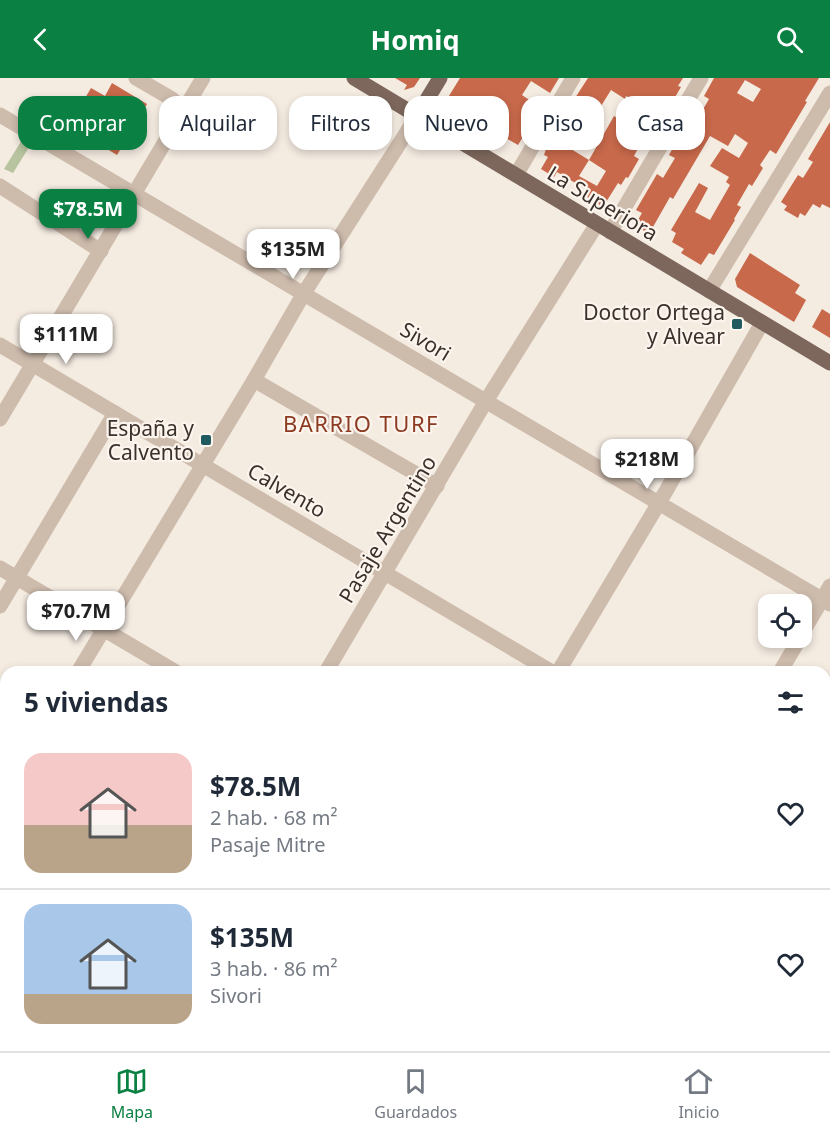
<!DOCTYPE html>
<html lang="es">
<meta charset="utf-8">
<style>
:root{--surface:#fff;--page:#f6f6f7;--text:#1f2937;--muted:#747a83;--line:#e0e1e3;--accent:#0b8043}
body{margin:0;font-family:"Noto Sans",sans-serif;background:var(--page);color:var(--text);height:100vh;display:flex;flex-direction:column;font-size:22px;white-space:nowrap}
*{box-sizing:border-box;margin:0}
p{font-size:20px;color:var(--muted)}
.icon{flex:none;width:33px;height:33px;fill:none;stroke:currentColor;stroke-width:2;stroke-linecap:round;stroke-linejoin:round}
.map{position:relative;flex:1;overflow:hidden}
.drawer{position:absolute;left:0px;top:588px;width:831px;height:386px;display:flex;flex-direction:column;background:var(--surface);border-radius:18px 18px 0 0;box-shadow:0 3px 9px #0003}
.drawer>*{flex:none}
.guide{position:absolute;left:18px;top:18px;width:795px;height:54px;display:flex;gap:12px}
.fabs{position:absolute;left:758px;top:516px;display:grid;gap:12px}
.fabs a{display:grid;place-items:center;width:54px;height:54px;border-radius:12px;background:var(--surface);box-shadow:0 3px 9px #0003;font-size:30px}
.price{position:absolute;translate:-50% -51px;padding:0 14px;border-radius:12px;background:#fff;color:#222;font-size:20px;line-height:39px;filter:drop-shadow(0 2px 3px #0008)}
.price::after{content:'';position:absolute;left:50%;top:36px;width:18px;height:14px;margin-left:-9px;background:inherit;clip-path:polygon(0 0,100% 0,50% 100%)}
.price.selected{background:var(--accent);color:#fff}
ul{padding:0;list-style:none}
li{display:flex;align-items:center;gap:18px;height:150px;padding:0 24px}
li+li{border-top:2px solid var(--line)}
li span{display:grid;place-items:center;flex:none;width:168px;height:120px;border-radius:18px;color:#555}
li>.icon{margin-inline-start:auto}
span .icon{width:72px;height:72px;fill:#fffc;stroke-width:1}
li b{font-size:26px}
h2{display:flex;justify-content:space-between;align-items:center;height:72px;padding:0 24px;font-size:26px}
.pill{padding:0 21px;border-radius:18px;background:var(--surface);box-shadow:0 3px 9px #0003;font-size:21px;line-height:54px}
.pill.selected{background:var(--accent);color:#fff}
header{display:flex;justify-content:space-between;align-items:center;height:78px;padding:0 24px;background:var(--accent);color:#fff;font-size:27px;font-weight:700}
.menu{display:flex;justify-content:space-around;align-items:center;height:84px;border-top:2px solid var(--line);background:var(--surface);font-size:16px;color:var(--muted)}
.menu a{display:grid;justify-items:center;gap:3px}
.menu .selected{color:var(--accent)}
.map>svg:first-child{display:block}
.green{fill:#b8c4a0}
.building{fill:#c8694b;fill-rule:evenodd}
.lines{fill:none;stroke-linecap:round;stroke-linejoin:round}
.minor{stroke:#cdbbac;stroke-width:15}
.major{stroke:#7d675c;stroke-width:15}
.poi-dot{fill:#1f5a5e;stroke:#fbf5ee;stroke-width:2}
.labels{text-anchor:middle;dominant-baseline:central;stroke-width:4.5;stroke-linejoin:round;paint-order:stroke}
.street-label{font-size:21px;fill:#3b302b;stroke:#fbf5ee}
.poi-label{font-size:21px;fill:#3b302b;stroke:#fbf5ee;text-anchor:end}
.neighbourhood-label{font-size:22px;letter-spacing:1.5px;fill:#8c3b22;stroke:#fbf5ee}
</style>
<header><svg class="icon" aria-label="back" viewBox="0 0 24 24"><path d="M15 5l-7 7 7 7"/></svg>Homiq<svg class="icon" aria-label="search" viewBox="0 0 24 24"><circle cx="10" cy="10" r="6"/><path d="M15 15l6 6"/></svg></header>
<div class="map">
<svg width="830" height="973" viewBox="0 0 830 973">
<rect width="100%" height="100%" fill="#f4ebe1"/>
<path class="green" d="M25 57 33 63 13 95 4 91Z"/>
<g class="building">
<path d="M395 0H420L414 9 404 12 407 7Z"/>
<path d="M460 0H559L550 15 531 3 522 17 541 30 518 67 504 59 500 67 485 58 489 51 473 41 469 48 446 35 444 26Z"/>
<path d="M588 0H683L678 8 681 9 651 60 645 57 634 78 639 81 628 100 626 99 621 107 618 105 603 129 584 117 587 112 557 94 554 99 541 91 548 79 544 77 547 68 563 41 569 44 581 23 575 20ZM611 12 625 21 626 18 640 26 628 47 614 38 589 82 571 71 581 55 583 57ZM589 82 606 93 597 108 579 98Z"/>
<path d="M714 0H819L805 23 807 24 776 76 770 72 760 87 763 90 752 108 749 106 737 127 741 129 734 141 735 142 714 177 709 175 701 187 681 175 684 171 672 164 676 155 671 152 699 105 708 110 695 134 710 142 730 107 726 104 729 99 710 88 722 70 739 80 748 65 735 56 728 68 710 58 673 121 670 119 649 156 635 147 642 135 636 132 657 96 663 100 675 80 669 77 674 68 680 71 689 56 684 52 693 37 698 40 709 21 704 18ZM745 2 761 11 753 24 737 15Z"/>
<path d="M112 5 147 26 137 43 113 29 104 45 128 59 117 77 84 57 77 68 62 59 91 10 105 18Z"/>
<path d="M830 44V130L822 126 820 130 813 126 805 138 800 135 798 140 784 132 787 128 781 124 798 97 803 100 813 84 808 81Z"/>
<path d="M750 175 800 207 795 215 806 222 794 244 737 209 735 201Z"/>
<path d="M822 231 830 236V260L812 249Z"/>
</g>
<g class="lines">
<g class="minor">
<path d="M136 0 172 21 184 33"/>
<path d="M0 37 830 526"/>
<path d="M516 97 573 0"/>
<path d="M0 108 101 173"/>
<path d="M610 154 701 0"/>
<path d="M709 213 830 15"/>
<path d="M0 267 552 594"/>
<path d="M254 302 437 408"/>
<path d="M0 341 203 0"/>
<path d="M0 490 176 594"/>
<path d="M0 528 115 335"/>
<path d="M801 557 830 508"/>
<path d="M78 594 254 302 304 215 417 38"/>
<path d="M326 594 486 323 597 146"/>
<path d="M558 594 666 413 762 245"/>
<path d="M780 594 800 560"/>
<path d="M0 726 6 716"/>
<path d="M825 755 830 758"/>
<path d="M825 898 830 890"/>
<path d="M0 951 6 954"/>
<path d="M28 968 37 973"/>
<path d="M415 968 425 973"/>
<path d="M802 968 811 973"/>
<path d="M100 973 103 968"/>
<path d="M332 973 335 968"/>
<path d="M558 973 561 968"/>
<path d="M781 973 784 968"/>
</g>
<g class="major">
<path d="M354 0 830 285"/>
<path d="M417 38 440 0"/>
</g>
</g>
<g class="poi-dot">
<rect x="731" y="240" width="12" height="12" rx="3"/>
<rect x="200" y="356" width="12" height="12" rx="3"/>
</g>
<g class="labels">
<g class="street-label">
<text transform="translate(603 125) rotate(31)">La Superiora</text>
<text transform="translate(426 263) rotate(31)">Sivori</text>
<text transform="translate(287 412) rotate(30)">Calvento</text>
<text transform="translate(387 451) rotate(-59)">Pasaje Argentino</text>
</g>
<g class="poi-label">
<text x="725" y="234">Doctor Ortega<tspan x="725" dy="24">y Alvear</tspan></text>
<text x="194" y="350">España y<tspan x="194" dy="24">Calvento</tspan></text>
</g>
<g class="neighbourhood-label">
<text x="361" y="345">BARRIO TURF</text>
</g>
</g>
</svg>
<div class="fabs">
<a><svg class="icon" aria-label="locate" viewBox="0 0 24 24"><circle cx="12" cy="12" r="6"/><path d="M12 2v4M12 18v4M2 12h4M18 12h4"/></svg></a>
</div>
<b class="price selected" style="left:88px;top:162px">$78.5M</b>
<b class="price" style="left:293px;top:202px">$135M</b>
<b class="price" style="left:66px;top:287px">$111M</b>
<b class="price" style="left:647px;top:412px">$218M</b>
<b class="price" style="left:76px;top:564px">$70.7M</b>
<div class="guide">
<a class="pill selected">Comprar</a>
<a class="pill">Alquilar</a>
<a class="pill">Filtros</a>
<a class="pill">Nuevo</a>
<a class="pill">Piso</a>
<a class="pill">Casa</a>
</div>
<section class="drawer">
<h2>5 viviendas<svg class="icon" aria-label="filters" viewBox="0 0 24 24"><path d="M4 7h16M4 17h16"/><circle cx="9" cy="7" r="2"/><circle cx="15" cy="17" r="2"/></svg></h2>
<ul>
<li><span style="background:linear-gradient(#f6c9c9 60%,#b9a48a 0)"><svg class="icon" aria-label="home" viewBox="0 0 24 24"><path d="M3 11l9-7 9 7M6 9v11h12V9"/></svg></span><div><b>$78.5M</b><p>2 hab. · 68 m²</p><p>Pasaje Mitre</p></div><svg class="icon" aria-label="heart" viewBox="0 0 24 24"><path d="M12 20l-8-8c-3-5 5-10 8-4 3-6 11-1 8 4z"/></svg></li>
<li><span style="background:linear-gradient(#a9c7e8 75%,#b9a48a 0)"><svg class="icon" aria-label="home" viewBox="0 0 24 24"><path d="M3 11l9-7 9 7M6 9v11h12V9"/></svg></span><div><b>$135M</b><p>3 hab. · 86 m²</p><p>Sivori</p></div><svg class="icon" aria-label="heart" viewBox="0 0 24 24"><path d="M12 20l-8-8c-3-5 5-10 8-4 3-6 11-1 8 4z"/></svg></li>
</ul>
</section>
</div>
<nav class="menu">
<a class="selected"><svg class="icon" aria-label="map" viewBox="0 0 24 24"><path d="M3 6l6-2 6 2 6-2v14l-6 2-6-2-6 2zM9 4v14M15 6v14"/></svg>Mapa</a>
<a><svg class="icon" aria-label="saved" viewBox="0 0 24 24"><path d="M7 4h10v16l-5-4-5 4z"/></svg>Guardados</a>
<a><svg class="icon" aria-label="home" viewBox="0 0 24 24"><path d="M3 11l9-7 9 7M6 9v11h12V9"/></svg>Inicio</a>
</nav>
